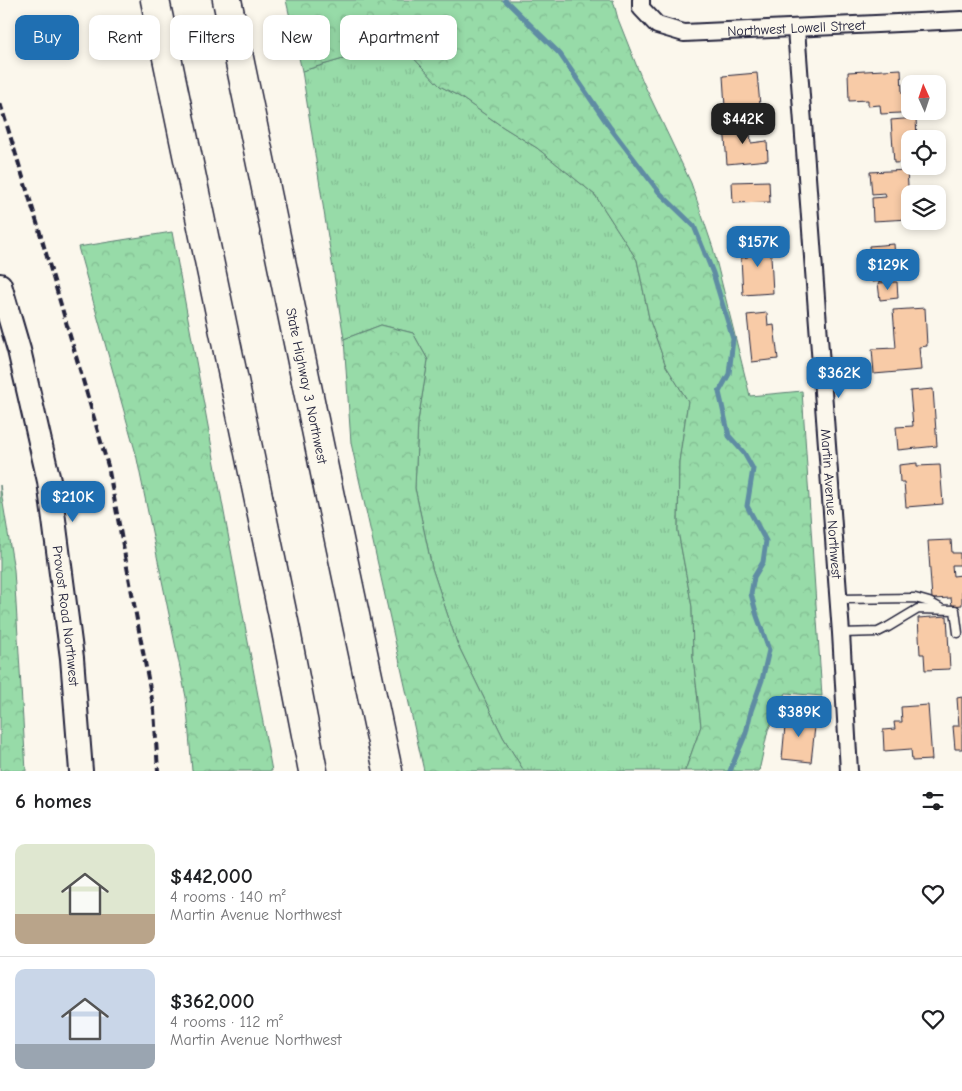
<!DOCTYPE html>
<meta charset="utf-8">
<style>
:root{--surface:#fff;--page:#f2f2f2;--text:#202124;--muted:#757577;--line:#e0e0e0;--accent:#1f6fb2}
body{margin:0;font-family:"Comic Neue",sans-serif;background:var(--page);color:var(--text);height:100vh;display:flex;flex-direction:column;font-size:19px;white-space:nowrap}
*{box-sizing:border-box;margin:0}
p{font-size:16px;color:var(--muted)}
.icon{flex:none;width:28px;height:28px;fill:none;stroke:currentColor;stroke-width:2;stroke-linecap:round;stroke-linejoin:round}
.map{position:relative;height:771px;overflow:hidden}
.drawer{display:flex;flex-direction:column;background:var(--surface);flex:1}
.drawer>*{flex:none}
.guide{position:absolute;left:15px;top:15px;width:500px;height:45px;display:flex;gap:10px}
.needle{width:32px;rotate:357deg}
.fabs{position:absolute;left:901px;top:75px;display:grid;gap:10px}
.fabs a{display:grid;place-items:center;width:45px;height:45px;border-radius:10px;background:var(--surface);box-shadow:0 2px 8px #0003;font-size:25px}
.price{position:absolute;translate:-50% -42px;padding:0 11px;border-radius:10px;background:var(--accent);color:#fff;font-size:16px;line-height:32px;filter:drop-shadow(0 1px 2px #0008)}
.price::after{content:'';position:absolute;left:50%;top:30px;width:15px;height:11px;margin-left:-8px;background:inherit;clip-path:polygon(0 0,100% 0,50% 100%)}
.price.selected{background:#222;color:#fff}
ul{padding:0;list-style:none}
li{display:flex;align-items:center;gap:15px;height:125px;padding:0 15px}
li+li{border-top:1px solid var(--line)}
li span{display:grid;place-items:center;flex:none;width:140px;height:100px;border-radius:10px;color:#555}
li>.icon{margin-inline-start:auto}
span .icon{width:60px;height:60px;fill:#fffc;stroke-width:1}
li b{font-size:21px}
h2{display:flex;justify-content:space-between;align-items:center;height:60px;padding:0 15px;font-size:21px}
.tag{padding:0 18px;border-radius:10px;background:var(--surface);box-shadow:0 2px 8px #0003;font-size:18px;line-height:45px}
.tag.selected{background:var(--accent);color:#fff}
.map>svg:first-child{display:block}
.grass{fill:url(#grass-tufts);stroke:#5c7e72}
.forest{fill:url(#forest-crowns);stroke:#5c7e72}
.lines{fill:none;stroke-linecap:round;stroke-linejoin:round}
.stream{stroke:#5f8ca3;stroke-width:5}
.building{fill:#f8cba7;stroke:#22223b}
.lane-casing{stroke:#22223b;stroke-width:11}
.street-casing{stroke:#22223b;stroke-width:20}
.secondary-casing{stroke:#22223b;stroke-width:26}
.highway-casing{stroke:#22223b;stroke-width:31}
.lane{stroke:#fbf7ec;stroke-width:8}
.street{stroke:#fbf7ec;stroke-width:16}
.secondary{stroke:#fbf7ec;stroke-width:22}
.highway{stroke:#fbf7ec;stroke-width:28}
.rail{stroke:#22223b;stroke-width:4;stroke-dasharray:8 4;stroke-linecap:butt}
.labels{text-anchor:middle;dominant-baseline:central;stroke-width:5;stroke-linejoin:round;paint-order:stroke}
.street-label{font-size:14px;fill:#22223b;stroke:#fbf7ec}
</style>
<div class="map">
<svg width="962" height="771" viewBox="0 0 962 771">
<defs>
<pattern id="grass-tufts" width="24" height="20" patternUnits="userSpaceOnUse" patternTransform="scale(1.25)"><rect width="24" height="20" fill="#97dba8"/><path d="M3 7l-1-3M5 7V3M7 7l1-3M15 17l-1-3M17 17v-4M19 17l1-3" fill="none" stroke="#82bc92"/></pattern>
<pattern id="forest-crowns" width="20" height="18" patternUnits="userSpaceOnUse" patternTransform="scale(1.25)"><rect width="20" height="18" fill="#97dba8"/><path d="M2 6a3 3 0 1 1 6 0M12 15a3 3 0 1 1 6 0" fill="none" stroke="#82bc92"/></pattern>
</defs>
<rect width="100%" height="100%" fill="#fbf7ec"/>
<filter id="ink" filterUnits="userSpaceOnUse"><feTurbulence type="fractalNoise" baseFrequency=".02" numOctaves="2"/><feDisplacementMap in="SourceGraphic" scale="10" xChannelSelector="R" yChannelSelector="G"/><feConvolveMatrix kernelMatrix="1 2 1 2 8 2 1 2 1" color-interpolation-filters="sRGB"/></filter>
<g filter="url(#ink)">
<path class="grass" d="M405 49 440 86 460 97 503 127 537 148 595 195 637 260 649 318 666 366 688 401 679 462 678 531 692 607 693 657 701 726 685 771H524L503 737 457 643 432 568 415 488 418 421 428 360 413 333 381 325 344 339 302 71 374 50Z"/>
<g class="forest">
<path d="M286 0H613L618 19 643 82 691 183 713 248 750 396 802 391 822 696 786 693 768 730 759 771H685L701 726 693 657 692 607 678 531 679 462 688 401 666 366 649 318 637 260 595 195 537 148 503 127 460 97 440 86 405 49 374 50 302 71Z"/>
<path d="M172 232 272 771H192L186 697 136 454 78 247Z"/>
<path d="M381 325 413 333 428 360 418 421 415 488 432 568 457 643 503 737 524 771H424L351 443 344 339Z"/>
<path d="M0 485 14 570 26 771H0Z"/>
</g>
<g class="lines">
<path class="stream" d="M505 0 560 54 609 126 659 192 694 226 713 273 733 339 729 374 719 392 729 436 744 453 753 469 747 506 766 541 763 562 754 577 751 594 757 616 769 650 762 680 751 711 746 733 730 771"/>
</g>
<g class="building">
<path d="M901 69 902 93H910V111L919 112 881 114 880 105 868 106V100L849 101 848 72Z"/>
<path d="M757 73 760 105 725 107 723 76Z"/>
<path d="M916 118 917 139H910V162L894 163 891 120Z"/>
<path d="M749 123 751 143 767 141 768 160 727 164 724 125Z"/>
<path d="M907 170 910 219 873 221 872 198 886 197 885 193 872 194 870 172Z"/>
<path d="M769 181 770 202 733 203 732 182Z"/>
<path d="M770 237 773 293 743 295 741 258 748 257 747 239Z"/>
<path d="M894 244 895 259 904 258 905 270 896 271V280L872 282 869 246Z"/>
<path d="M897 282 898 298 880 300 878 283Z"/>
<path d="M925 308 927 346 919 347 921 370 874 374 872 349 896 348 893 310Z"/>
<path d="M767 313 768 326 774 325 778 359 752 362 747 315Z"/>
<path d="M933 389 937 446 898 450 896 427 913 426 910 391Z"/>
<path d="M917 463V466L940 465 943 504 906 507 904 482H900L899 465Z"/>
<path d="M951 540 952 553H960V565H952L953 576 962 575V605L952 606 951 598 932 599 928 541Z"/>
<path d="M947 616 950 669 925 670 924 654H920L918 618Z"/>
<path d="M962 697V749H955L953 726H959L957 698Z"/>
<path d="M928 705 932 760 912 761 911 749 884 751 883 730 895 729 894 722H902L901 707Z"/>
<path d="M786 715 816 718 811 762 782 759Z"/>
</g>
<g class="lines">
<g class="lane-casing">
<g id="lane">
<path d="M839 599 915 598 929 602 940 608"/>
<path d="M841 633 878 632 888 627 918 609 955 610 958 633"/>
</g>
</g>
<g class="street-casing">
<g id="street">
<path id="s1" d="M641 0V8L657 25 684 33 962 20"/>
<path id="s2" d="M796 29 841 633 849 771"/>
</g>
</g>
<g class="secondary-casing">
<g id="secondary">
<path id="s3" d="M0 285 19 350 49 481 72 658 81 771"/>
</g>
</g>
<g class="highway-casing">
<g id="highway">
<path d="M155 0 286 631 313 771"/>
<path id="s4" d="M227 0 325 473 388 771"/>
</g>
</g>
<use href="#lane" class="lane"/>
<use href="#street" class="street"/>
<use href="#secondary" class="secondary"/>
<use href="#highway" class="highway"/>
<path class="rail" d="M0 103 38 226 108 466 154 710 158 771"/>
</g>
</g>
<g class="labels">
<g class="street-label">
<text stroke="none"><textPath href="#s1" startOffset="172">Northwest Lowell Street</textPath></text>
<text stroke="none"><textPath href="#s4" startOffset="394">State Highway 3 Northwest</textPath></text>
<text stroke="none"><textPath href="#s2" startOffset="476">Martin Avenue Northwest</textPath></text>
<text stroke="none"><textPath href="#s3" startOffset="338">Provost Road Northwest</textPath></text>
</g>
</g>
</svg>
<div class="fabs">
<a><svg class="needle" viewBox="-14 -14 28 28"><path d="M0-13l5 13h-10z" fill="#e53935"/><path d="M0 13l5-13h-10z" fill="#757577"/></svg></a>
<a><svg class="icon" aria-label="locate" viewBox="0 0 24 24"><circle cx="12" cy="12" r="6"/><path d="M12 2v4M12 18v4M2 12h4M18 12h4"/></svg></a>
<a><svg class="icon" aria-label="layers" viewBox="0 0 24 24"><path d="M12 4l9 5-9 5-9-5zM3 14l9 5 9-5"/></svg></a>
</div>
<b class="price selected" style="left:743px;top:145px">$442K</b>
<b class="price" style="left:758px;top:268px">$157K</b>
<b class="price" style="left:888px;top:291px">$129K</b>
<b class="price" style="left:839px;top:399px">$362K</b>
<b class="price" style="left:73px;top:523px">$210K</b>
<b class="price" style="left:799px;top:738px">$389K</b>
<div class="guide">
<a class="tag selected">Buy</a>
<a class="tag">Rent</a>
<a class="tag">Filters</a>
<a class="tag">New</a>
<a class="tag">Apartment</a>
</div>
</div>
<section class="drawer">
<h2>6 homes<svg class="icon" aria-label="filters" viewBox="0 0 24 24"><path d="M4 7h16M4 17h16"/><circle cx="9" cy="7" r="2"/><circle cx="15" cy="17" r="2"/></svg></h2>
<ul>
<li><span style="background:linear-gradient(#dfe7d0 70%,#b9a48a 0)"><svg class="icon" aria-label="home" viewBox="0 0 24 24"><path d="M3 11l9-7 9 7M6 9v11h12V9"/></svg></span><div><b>$442,000</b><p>4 rooms · 140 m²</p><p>Martin Avenue Northwest</p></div><svg class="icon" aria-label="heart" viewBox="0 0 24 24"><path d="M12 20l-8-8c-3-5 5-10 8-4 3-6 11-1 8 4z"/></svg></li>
<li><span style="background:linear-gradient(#c9d6e8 75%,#9aa5b1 0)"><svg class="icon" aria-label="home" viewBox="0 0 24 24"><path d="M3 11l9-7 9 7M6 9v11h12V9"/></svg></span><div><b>$362,000</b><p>4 rooms · 112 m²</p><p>Martin Avenue Northwest</p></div><svg class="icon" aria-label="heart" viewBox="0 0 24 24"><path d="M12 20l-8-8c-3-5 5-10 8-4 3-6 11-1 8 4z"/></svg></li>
</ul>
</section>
